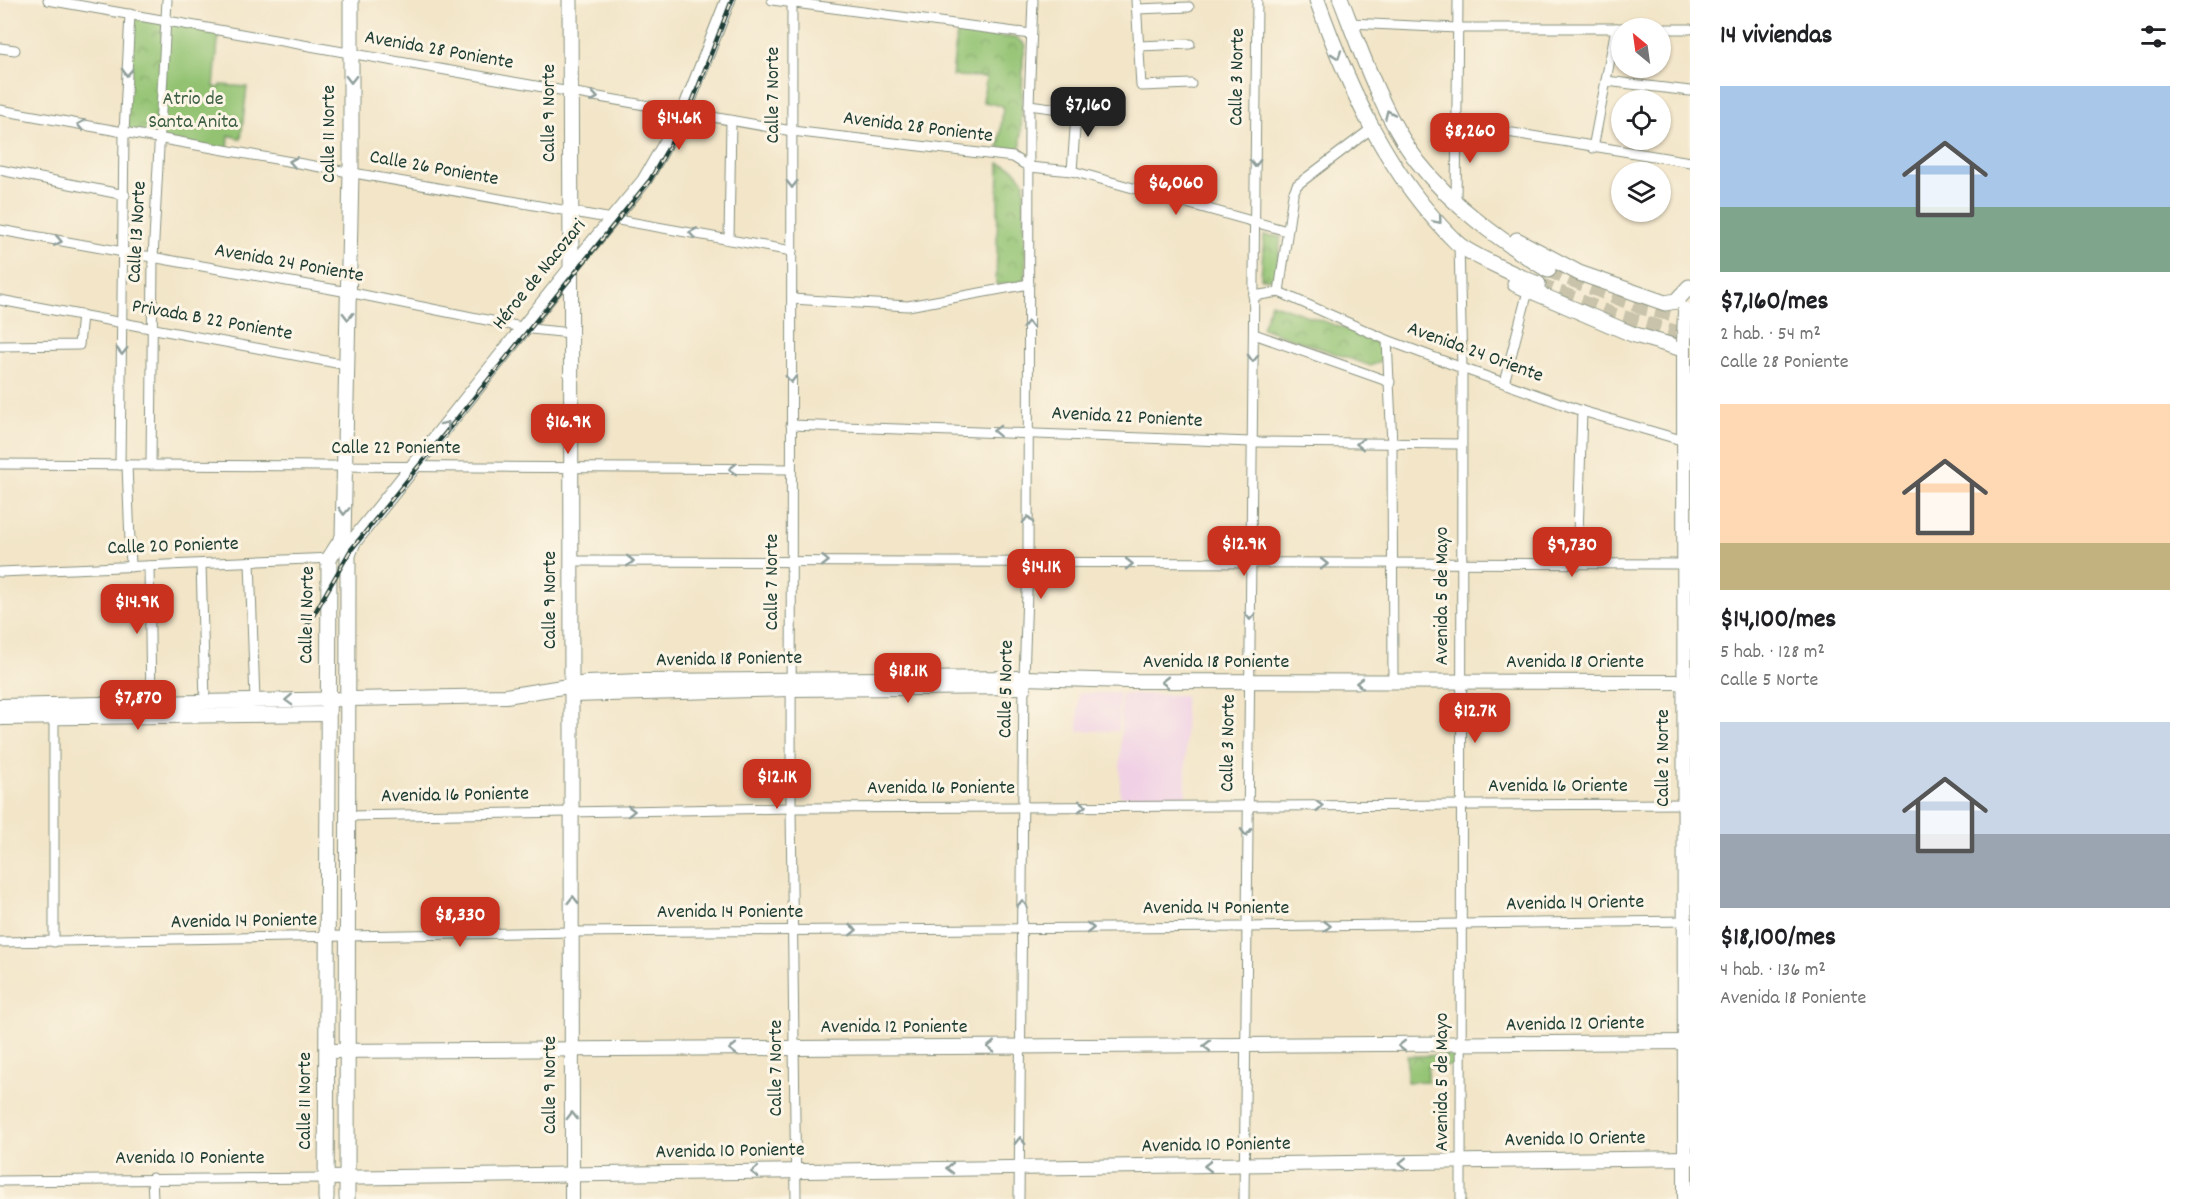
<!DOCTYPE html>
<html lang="es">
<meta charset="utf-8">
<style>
:root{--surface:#fff;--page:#f6f6f6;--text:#202124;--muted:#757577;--accent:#c8321e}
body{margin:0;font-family:Dekko,sans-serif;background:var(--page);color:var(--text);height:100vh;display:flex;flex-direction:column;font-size:22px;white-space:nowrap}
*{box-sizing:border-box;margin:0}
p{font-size:20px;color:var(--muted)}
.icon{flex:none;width:33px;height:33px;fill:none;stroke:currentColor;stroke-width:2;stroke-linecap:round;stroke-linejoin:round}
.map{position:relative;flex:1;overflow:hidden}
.side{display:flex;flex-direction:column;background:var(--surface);width:510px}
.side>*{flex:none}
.needle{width:39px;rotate:331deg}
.controls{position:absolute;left:1611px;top:18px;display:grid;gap:12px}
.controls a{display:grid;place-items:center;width:60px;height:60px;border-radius:50%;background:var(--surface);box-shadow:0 2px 4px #0004;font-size:30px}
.price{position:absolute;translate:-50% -51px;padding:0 14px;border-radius:12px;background:var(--accent);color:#fff;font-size:20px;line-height:39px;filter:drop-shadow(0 2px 3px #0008)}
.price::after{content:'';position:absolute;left:50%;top:36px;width:18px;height:14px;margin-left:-9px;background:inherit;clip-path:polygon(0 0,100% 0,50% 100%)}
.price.active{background:#222;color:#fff}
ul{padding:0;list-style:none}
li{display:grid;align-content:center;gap:12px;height:318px;padding:0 30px}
li span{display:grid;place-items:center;height:186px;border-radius:0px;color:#555}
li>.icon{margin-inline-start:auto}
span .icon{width:108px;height:108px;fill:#fffc;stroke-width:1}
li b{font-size:26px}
h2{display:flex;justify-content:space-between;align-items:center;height:72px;padding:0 30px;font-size:26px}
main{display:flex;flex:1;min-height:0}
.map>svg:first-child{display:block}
.built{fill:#f0d0e5}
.park{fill:url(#park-crowns);stroke:#598053;stroke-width:1.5}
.garden{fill:#93c372;stroke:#598053;stroke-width:1.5}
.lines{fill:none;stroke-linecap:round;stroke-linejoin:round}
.primary-tunnel{stroke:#c8c3aa;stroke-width:15;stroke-dasharray:15 8;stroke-linecap:butt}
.street-casing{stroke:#88917e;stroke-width:11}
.secondary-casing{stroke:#88917e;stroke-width:16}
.primary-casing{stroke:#88917e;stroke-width:17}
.street{stroke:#fff;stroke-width:9}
.secondary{stroke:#fff;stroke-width:14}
.primary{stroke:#fff;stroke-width:15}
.rail-casing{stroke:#1f3d34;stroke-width:4.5}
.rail{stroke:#fcf5e5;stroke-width:2;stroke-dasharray:7;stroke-linecap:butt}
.secondary-bridge-casing{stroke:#88917e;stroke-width:16;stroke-linecap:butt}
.secondary-bridge{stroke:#fff;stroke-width:14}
.oneway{stroke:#8f9e9a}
.labels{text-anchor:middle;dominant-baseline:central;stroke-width:6;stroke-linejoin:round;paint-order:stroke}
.street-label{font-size:20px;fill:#1f3d34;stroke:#fcf5e5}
.park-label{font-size:20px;fill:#3c5e44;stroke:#fcf5e5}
</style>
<main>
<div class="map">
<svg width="1690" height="1199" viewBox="0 0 1690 1199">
<defs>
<pattern id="park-crowns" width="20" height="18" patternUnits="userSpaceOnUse" patternTransform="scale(1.5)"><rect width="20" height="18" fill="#93c372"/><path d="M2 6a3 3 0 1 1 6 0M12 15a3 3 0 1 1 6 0" fill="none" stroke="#77a05e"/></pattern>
</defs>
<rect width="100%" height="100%" fill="#fcf5e5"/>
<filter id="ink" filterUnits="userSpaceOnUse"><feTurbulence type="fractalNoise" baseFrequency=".0167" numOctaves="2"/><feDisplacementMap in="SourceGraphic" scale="12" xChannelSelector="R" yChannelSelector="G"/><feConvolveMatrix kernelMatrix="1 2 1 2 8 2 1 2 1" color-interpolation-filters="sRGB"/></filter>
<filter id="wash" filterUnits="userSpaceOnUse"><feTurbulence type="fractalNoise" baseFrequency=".008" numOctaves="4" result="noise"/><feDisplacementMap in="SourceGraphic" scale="24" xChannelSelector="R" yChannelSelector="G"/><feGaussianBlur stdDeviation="1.35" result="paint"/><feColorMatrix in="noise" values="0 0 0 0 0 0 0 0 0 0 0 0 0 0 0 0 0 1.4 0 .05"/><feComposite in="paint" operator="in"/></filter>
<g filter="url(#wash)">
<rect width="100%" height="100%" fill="#f2e5c8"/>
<g class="built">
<rect x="1078" y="693" width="41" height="38"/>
<path d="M1121 694 1185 695 1186 797H1120Z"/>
</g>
<g class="park">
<path d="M130 14 166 20 161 139 124 133Z"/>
<path d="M957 33 1017 38 1026 45 1023 58 1021 145 1016 150 999 148 1003 106 983 102 986 77 952 76Z"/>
<path d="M999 163 1013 168 1024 181 1026 277 1022 282 996 285Z"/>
<path d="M1264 235 1281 237 1276 280 1261 278Z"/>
<path d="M1271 303 1375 339 1384 354 1380 361 1371 366 1262 328Z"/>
<path d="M1454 1055 1455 1066 1428 1067V1081L1407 1082V1056Z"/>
</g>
<path class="garden" d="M166 20 219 30 214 87 220 88 221 85 247 87 241 139 229 135 228 151 161 139Z"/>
</g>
<g filter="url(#ink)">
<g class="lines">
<g class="primary-tunnel">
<path d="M1548 270 1644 308 1690 318"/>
<path d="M1538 284 1613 315 1690 336"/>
</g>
<g class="street-casing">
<g id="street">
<path d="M48 0 792 131 1013 157 1029 167 1072 171 1287 231"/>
<path d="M772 0 1031 34"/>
<path d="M792 0 791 808 796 1199"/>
<path d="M1136 0 1141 86 1191 84"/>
<path d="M1137 9 1189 7"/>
<path d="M1350 23 1457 28H1650"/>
<path d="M1660 29H1690"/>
<path d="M1138 46 1190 44"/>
<path d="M0 48 15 50"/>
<path d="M1606 81 1690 91"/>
<path d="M1029 105 1074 111 1076 115 1072 171"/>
<path d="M0 110 792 251"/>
<path d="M1458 124 1690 162"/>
<path d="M1593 148 1616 28"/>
<path d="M0 170 125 195"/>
<path d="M1456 204 1458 0"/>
<path d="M0 230 348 292 531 329 571 333"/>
<path d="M729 240 731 120"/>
<path d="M1459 244 1462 368 1461 1199"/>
<path d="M1279 292 1293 194 1297 185 1371 129"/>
<path d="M1253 296 1279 292 1387 340 1462 368 1582 411 1688 442"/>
<path d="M792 299 908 306 1029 284"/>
<path d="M0 300 347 365"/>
<path d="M1254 334 1390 382"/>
<path d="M1387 340 1392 444 1393 683"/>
<path d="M0 346 79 345 82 315"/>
<path d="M1504 383 1528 291"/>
<path d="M791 425 1251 442 1461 444"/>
<path d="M0 464 791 469"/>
<path d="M120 465 124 133 130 14"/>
<path d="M127 465 131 567"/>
<path d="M151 465 153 258 167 0"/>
<path d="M572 561 1684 564"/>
<path d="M250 562 255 700"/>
<path d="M201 564 205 701"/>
<path d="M1577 565 1582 411"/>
<path d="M149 566 151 703"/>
<path d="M0 572 333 558"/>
<path d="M54 716V942"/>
<path d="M348 816 791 808 1688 804"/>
<path d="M0 942 572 932 1245 927 1688 921"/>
<path d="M152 1178 153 1199"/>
<path d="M0 1181 326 1178"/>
<path d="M1019 1199 1024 678 1028 564 1029 105 1033 0"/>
<path d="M1244 1199 1257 0"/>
</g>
</g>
<g class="secondary-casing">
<g id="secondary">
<path d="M1684 342 1685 1199"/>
<path d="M572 695 791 689 1024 687"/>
<path d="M0 706 506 696 587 683 642 681 1024 678 1128 681 1690 682"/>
<path d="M0 718 327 714"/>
<path d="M327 1051 1690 1042"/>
<path d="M326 1178 1690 1158"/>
<path d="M572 1199 571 269 644 181 684 112 728 0"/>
</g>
</g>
<g class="primary-casing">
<g id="primary">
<path d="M1317 0C1349 89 1388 176 1457 243 1469 254 1522 278 1538 284"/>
<path d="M1341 0C1361 52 1384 118 1418 162 1453 207 1500 240 1548 270"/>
<path d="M1517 240 1579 273 1665 303 1676 301 1689 287"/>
<path d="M1515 284 1632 334 1683 349"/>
<path d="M326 1199 329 559 343 537 351 172V0"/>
<path d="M347 1199 348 555 353 542 571 269 570 0"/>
</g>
</g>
<use href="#street" class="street"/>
<use href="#secondary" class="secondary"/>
<use href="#primary" class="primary"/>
<g class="rail-casing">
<path id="rail" d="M305 630 350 551 650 180 688 113 732 0"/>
</g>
<use href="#rail" class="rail"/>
<g class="secondary-bridge-casing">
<path id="secondary-bridge" d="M1684 342 1685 310"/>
</g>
<use href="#secondary-bridge" class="secondary-bridge"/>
</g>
<defs><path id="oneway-chevron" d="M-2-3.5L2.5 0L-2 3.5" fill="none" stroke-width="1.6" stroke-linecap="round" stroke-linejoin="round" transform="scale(1.5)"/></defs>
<g class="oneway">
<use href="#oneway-chevron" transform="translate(1337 55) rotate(71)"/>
<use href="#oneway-chevron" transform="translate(127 72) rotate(93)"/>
<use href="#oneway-chevron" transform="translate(351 79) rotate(90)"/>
<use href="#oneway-chevron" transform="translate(594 97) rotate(9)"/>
<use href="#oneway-chevron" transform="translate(1389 114) rotate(-114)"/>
<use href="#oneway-chevron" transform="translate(81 125) rotate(-169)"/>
<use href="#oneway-chevron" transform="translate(293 162) rotate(-170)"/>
<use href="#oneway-chevron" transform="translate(1255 163) rotate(91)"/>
<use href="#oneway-chevron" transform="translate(792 184) rotate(90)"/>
<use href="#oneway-chevron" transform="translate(1438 220) rotate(50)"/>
<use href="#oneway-chevron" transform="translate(693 233) rotate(-170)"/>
<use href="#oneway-chevron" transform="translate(58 241) rotate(10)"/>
<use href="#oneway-chevron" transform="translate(348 316) rotate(91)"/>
<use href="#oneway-chevron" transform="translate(1028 325) rotate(-89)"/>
<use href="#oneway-chevron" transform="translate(122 351) rotate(91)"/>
<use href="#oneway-chevron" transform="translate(1253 358) rotate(92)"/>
<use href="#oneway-chevron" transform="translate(791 379) rotate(90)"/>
<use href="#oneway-chevron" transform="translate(446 425) rotate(-52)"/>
<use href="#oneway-chevron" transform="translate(997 431) rotate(-178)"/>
<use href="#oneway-chevron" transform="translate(1360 444) rotate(-179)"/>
<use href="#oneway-chevron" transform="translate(733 469) rotate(-180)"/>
<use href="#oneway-chevron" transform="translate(344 511) rotate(92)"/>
<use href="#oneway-chevron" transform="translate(1028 520) rotate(-91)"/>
<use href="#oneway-chevron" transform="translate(630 561)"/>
<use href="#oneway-chevron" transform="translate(825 561) rotate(1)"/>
<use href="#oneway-chevron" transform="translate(1129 564)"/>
<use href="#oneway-chevron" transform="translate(1324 564)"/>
<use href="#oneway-chevron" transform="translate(1250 616) rotate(92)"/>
<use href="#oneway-chevron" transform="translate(1165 682) rotate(-180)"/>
<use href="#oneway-chevron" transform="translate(1360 683) rotate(-180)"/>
<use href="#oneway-chevron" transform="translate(289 700) rotate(178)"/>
<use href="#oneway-chevron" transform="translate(1082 806)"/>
<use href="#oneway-chevron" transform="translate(1319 806)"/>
<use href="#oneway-chevron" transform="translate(631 811) rotate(-1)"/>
<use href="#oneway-chevron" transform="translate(1246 832) rotate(91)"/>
<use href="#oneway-chevron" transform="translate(573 900) rotate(-90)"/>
<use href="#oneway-chevron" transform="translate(1022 904) rotate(-89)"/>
<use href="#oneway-chevron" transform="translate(1327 926) rotate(-1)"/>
<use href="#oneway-chevron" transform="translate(1090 928)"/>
<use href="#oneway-chevron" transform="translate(853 930) rotate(-1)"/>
<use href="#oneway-chevron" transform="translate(1207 1046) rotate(180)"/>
<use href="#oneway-chevron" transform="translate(1402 1046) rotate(180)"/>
<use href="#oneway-chevron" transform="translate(991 1047) rotate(179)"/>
<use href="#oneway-chevron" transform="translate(733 1049) rotate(180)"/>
<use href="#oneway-chevron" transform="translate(572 1116) rotate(-90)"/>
<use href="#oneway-chevron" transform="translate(1020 1141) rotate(-89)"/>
<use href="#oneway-chevron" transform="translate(1403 1163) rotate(179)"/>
<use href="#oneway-chevron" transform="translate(1208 1166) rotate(180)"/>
<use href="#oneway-chevron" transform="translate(950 1168) rotate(179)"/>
<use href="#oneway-chevron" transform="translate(755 1172) rotate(179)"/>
</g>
</g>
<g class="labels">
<g class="street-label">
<text transform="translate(439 51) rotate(10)">Avenida 28 Poniente</text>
<text transform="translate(1238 77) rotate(-89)">Calle 3 Norte</text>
<text transform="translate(774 95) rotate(-90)">Calle 7 Norte</text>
<text transform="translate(550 113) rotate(-90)">Calle 9 Norte</text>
<text transform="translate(918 128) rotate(7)">Avenida 28 Poniente</text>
<text transform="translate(330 134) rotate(-90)">Calle 11 Norte</text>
<text transform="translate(434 169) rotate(10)">Calle 26 Poniente</text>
<text transform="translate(138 232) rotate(-87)">Calle 13 Norte</text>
<text transform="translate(289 264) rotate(10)">Avenida 24 Poniente</text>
<text transform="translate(540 275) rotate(-51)">Héroe de Nacozari</text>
<text transform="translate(212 321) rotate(10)">Privada B 22 Poniente</text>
<text transform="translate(1475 353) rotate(20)">Avenida 24 Oriente</text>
<text transform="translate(1127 418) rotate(3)">Avenida 22 Poniente</text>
<text x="396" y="449">Calle 22 Poniente</text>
<text transform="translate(173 547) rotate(-2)">Calle 20 Poniente</text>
<text transform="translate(773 582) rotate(-90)">Calle 7 Norte</text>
<text transform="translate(1443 596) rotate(-90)">Avenida 5 de Mayo</text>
<text transform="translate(551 600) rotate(-90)">Calle 9 Norte</text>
<text transform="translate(308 615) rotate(-89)">Calle 11 Norte</text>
<text transform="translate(729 660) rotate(-1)">Avenida 18 Poniente</text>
<text x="1216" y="663">Avenida 18 Poniente</text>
<text x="1575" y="663">Avenida 18 Oriente</text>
<text transform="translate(1007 689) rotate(-89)">Calle 5 Norte</text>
<text transform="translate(1229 743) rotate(-89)">Calle 3 Norte</text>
<text transform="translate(1664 758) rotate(-90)">Calle 2 Norte</text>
<text x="1558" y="787">Avenida 16 Oriente</text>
<text x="941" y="789">Avenida 16 Poniente</text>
<text transform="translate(455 796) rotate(-1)">Avenida 16 Poniente</text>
<text transform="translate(1575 904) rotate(-1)">Avenida 14 Oriente</text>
<text x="1216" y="909">Avenida 14 Poniente</text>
<text x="730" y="913">Avenida 14 Poniente</text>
<text transform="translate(244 922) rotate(-1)">Avenida 14 Poniente</text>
<text transform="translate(1575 1025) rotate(-1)">Avenida 12 Oriente</text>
<text x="894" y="1028">Avenida 12 Poniente</text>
<text transform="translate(777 1068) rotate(-90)">Calle 7 Norte</text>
<text transform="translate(1443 1082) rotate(-90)">Avenida 5 de Mayo</text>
<text transform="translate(551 1085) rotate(-90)">Calle 9 Norte</text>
<text transform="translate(306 1101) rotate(-90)">Calle 11 Norte</text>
<text transform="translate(1575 1140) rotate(-1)">Avenida 10 Oriente</text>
<text transform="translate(1216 1146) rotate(-1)">Avenida 10 Poniente</text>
<text transform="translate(730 1152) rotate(-1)">Avenida 10 Poniente</text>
<text x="190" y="1159">Avenida 10 Poniente</text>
</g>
<g class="park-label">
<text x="193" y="100">Atrio de<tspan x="193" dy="23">Santa Anita</tspan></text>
</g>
</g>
</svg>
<div class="controls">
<a><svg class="needle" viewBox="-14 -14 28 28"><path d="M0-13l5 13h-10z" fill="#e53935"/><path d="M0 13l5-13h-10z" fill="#757577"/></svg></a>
<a><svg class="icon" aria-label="locate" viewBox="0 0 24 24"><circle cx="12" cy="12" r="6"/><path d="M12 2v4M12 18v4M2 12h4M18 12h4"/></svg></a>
<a><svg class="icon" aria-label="layers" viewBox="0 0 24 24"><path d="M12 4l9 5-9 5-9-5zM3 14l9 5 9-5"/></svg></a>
</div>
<b class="price active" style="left:1088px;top:138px">$7,160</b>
<b class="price" style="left:679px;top:151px">$14.6K</b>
<b class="price" style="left:1470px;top:164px">$8,260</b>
<b class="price" style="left:1176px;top:216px">$6,060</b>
<b class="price" style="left:568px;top:455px">$16.9K</b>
<b class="price" style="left:1244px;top:577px">$12.9K</b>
<b class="price" style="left:1572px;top:578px">$9,730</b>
<b class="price" style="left:1041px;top:600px">$14.1K</b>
<b class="price" style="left:137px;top:635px">$14.9K</b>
<b class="price" style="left:908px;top:704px">$18.1K</b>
<b class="price" style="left:138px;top:731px">$7,870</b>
<b class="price" style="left:1475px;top:744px">$12.7K</b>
<b class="price" style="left:777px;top:810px">$12.1K</b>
<b class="price" style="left:460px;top:948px">$8,330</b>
</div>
<section class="side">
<h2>14 viviendas<svg class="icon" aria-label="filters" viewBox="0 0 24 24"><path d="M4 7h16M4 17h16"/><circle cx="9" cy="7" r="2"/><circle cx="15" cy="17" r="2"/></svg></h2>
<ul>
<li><span style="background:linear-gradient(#a9c7e8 65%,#7fa58c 0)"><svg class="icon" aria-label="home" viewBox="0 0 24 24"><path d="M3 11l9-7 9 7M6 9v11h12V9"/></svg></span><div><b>$7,160/mes</b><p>2 hab. · 54 m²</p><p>Calle 28 Poniente</p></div></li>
<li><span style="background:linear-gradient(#ffd9b3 75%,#c2b280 0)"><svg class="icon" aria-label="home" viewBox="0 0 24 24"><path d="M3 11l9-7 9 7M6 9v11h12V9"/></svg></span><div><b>$14,100/mes</b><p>5 hab. · 128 m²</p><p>Calle 5 Norte</p></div></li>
<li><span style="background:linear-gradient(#c9d6e8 60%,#9aa5b1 0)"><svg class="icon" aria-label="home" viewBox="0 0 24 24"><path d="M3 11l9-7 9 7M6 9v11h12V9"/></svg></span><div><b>$18,100/mes</b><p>4 hab. · 136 m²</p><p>Avenida 18 Poniente</p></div></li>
</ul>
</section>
</main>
